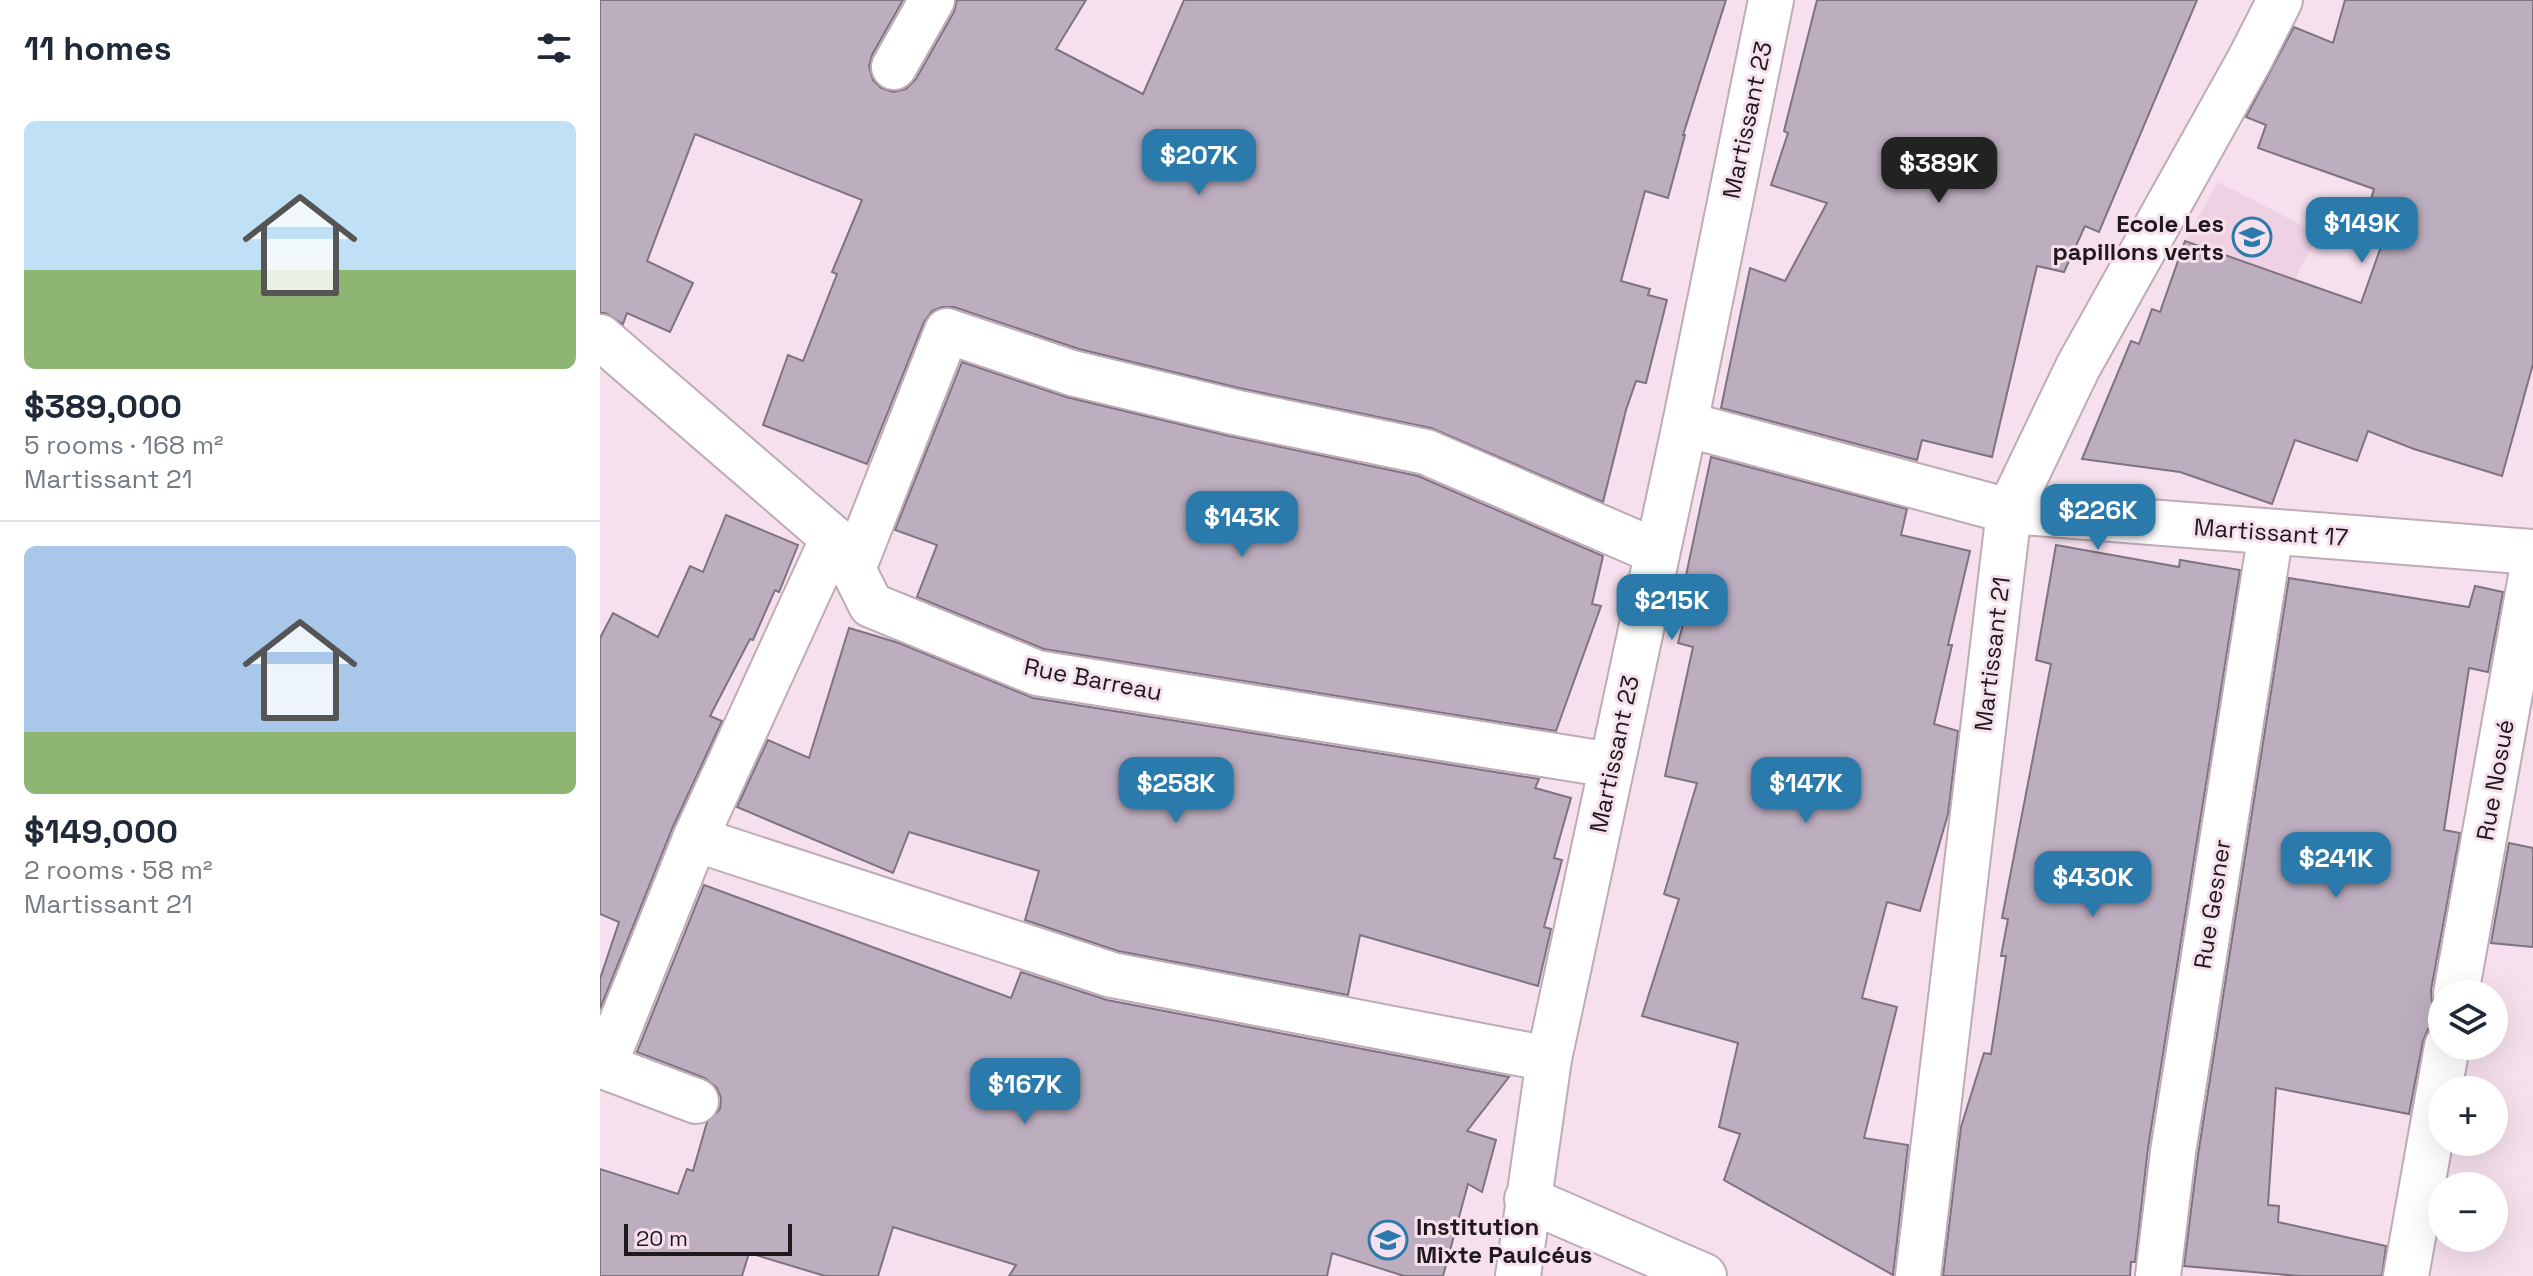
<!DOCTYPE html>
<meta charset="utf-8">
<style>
:root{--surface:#fff;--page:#f6f6f7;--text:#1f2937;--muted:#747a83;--line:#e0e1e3;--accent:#2a7aab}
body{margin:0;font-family:"Space Grotesk",sans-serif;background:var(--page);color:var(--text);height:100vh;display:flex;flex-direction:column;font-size:30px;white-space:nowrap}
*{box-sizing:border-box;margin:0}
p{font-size:26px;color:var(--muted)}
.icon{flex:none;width:44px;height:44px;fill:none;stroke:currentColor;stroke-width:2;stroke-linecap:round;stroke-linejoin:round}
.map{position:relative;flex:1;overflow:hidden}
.panel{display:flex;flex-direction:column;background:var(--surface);width:600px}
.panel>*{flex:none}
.tools{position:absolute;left:1828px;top:980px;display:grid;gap:16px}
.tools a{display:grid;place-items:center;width:80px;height:80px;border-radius:50%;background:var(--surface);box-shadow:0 8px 32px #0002;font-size:40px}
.scale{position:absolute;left:24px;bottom:20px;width:168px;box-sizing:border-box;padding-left:8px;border:4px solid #1f181c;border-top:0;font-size:22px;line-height:28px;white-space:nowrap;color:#1f181c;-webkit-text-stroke:6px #f6e0ed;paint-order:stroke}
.price{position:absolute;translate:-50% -68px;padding:0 18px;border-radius:16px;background:var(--accent);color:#fff;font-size:26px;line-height:52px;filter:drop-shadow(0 2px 4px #0008)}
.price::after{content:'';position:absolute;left:50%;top:48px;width:24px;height:18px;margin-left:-12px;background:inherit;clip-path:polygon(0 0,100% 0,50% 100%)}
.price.active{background:#222;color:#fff}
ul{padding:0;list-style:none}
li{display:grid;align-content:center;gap:16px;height:424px;padding:0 24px}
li+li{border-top:2px solid var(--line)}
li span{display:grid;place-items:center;height:248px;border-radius:12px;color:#555}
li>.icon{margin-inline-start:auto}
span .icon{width:144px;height:144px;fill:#fffc;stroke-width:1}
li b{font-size:34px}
h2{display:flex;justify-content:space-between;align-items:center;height:96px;padding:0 24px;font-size:34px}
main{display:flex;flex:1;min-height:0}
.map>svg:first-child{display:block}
.built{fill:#eed1e2}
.building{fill:#bdaebf;stroke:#7f7281;stroke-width:2}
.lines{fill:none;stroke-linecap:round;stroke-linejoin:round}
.street-casing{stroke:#bfabb6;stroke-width:48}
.street{stroke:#fff;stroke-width:44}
.labels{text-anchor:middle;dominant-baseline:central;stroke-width:6;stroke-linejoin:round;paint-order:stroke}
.street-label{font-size:24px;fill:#1f181c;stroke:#f6e0ed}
.poi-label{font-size:24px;font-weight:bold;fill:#1f181c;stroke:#f6e0ed;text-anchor:end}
</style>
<main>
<section class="panel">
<h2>11 homes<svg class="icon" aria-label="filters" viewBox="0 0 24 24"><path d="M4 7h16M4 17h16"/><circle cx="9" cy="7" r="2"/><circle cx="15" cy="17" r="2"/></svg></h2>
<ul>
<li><span style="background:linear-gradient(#bfe0f5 60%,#8fb573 0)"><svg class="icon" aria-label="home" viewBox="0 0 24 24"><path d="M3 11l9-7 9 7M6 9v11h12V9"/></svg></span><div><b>$389,000</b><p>5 rooms · 168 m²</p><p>Martissant 21</p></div></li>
<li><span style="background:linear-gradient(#a9c7e8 75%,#8fb573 0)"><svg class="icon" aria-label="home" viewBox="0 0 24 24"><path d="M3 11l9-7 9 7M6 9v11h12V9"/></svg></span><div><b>$149,000</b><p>2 rooms · 58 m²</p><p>Martissant 21</p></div></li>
</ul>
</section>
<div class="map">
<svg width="1933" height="1276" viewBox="0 0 1933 1276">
<rect width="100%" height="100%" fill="#f6e0ed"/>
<path class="built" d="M1618 182 1719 234 1687 293 1585 241Z"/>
<g class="building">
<path d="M0 0H303L272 55 269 66 273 80 281 88 293 92 306 89 316 79 354 12 357 0H486L456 49 543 94 584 0H1126L1083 135H1085L1068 198 1045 191 1021 281 1050 289 1048 295 1067 300 1046 383 1036 381 1026 410 1003 502 831 428 639 388 479 349 354 307H342L332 311 324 322 267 464 163 425 188 355 203 361 237 274 232 272 262 200 95 134 47 261 93 283 70 332 27 313 23 324 5 313H0Z"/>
<path d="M1217 0H1597L1499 232 1485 226 1464 272 1437 266 1392 457 1322 440 1317 460 1121 408 1150 268 1185 281 1227 203 1171 185 1188 133 1184 131Z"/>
<path d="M1745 0H1933V364L1902 476 1814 449 1768 431 1757 461 1695 440 1672 504 1580 472 1482 459 1531 341 1539 344 1552 309 1560 312 1585 241 1761 303 1795 207 1771 199 1774 189 1658 148 1666 125 1646 117 1694 27 1733 43Z"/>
<path d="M362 362 466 397 629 436 818 476 1003 556 992 604 1001 606 956 731 444 649 317 597 337 545 295 530Z"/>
<path d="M1111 457 1307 509 1301 535 1370 551 1348 645H1352L1334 724 1358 731 1348 814 1320 911 1287 902 1262 998 1297 1007 1264 1138 1308 1145 1293 1275 1124 1180 1140 1134 1119 1127 1138 1043 1042 1016 1079 899 1064 894 1097 783 1065 776 1093 647 1078 643 1093 587 1084 585Z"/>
<path d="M126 515 198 545 179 592 175 590 153 640 150 639 110 716 122 721 72 829 0 1009V979L19 922 0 914V638L13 613 58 637 90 566 103 572Z"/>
<path d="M1456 545 1579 567 1580 560 1640 570 1548 1148 1535 1262H1531L1530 1276H1343L1361 1127 1384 1053 1391 1054 1406 956H1401L1408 919 1402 918 1451 664 1436 660Z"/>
<path d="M1689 578 1869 607 1875 586 1903 592 1888 672 1869 668 1844 830 1860 833 1831 990 1832 1002 1842 1014V1022L1828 1029 1823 1041 1809 1114 1676 1088 1668 1205 1679 1206 1678 1222 1786 1246 1782 1276H1699L1584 1266 1598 1155Z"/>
<path d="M249 628 299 643 433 698 939 779 935 788 971 798 954 858 962 860 944 927 951 929 938 986 760 935 748 995 518 951 425 920 439 871 309 832 293 873 137 807 168 740 209 758Z"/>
<path d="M1909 843 1933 848V947L1891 943Z"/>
<path d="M104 885 411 998 421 972 507 1000 909 1077 867 1131 896 1140 882 1192 868 1184 843 1276H804L732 1253 727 1276H409L416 1265 293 1227 278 1276H225L149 1253 142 1276H0V1169L78 1194 87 1169 93 1171 107 1122 120 1109 121 1098 117 1088 105 1078 37 1052Z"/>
</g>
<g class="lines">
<g class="street-casing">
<g id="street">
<path d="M294 67 332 0"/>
<path d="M0 337 233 538 253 569 271 605 437 673 1011 765"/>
<path d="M1085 424 1409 511 1933 552"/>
<path d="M253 569 347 331 472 373 634 412 826 452 1057 552"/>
<path d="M95 839 512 975 949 1059"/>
<path d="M1856 994 1933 565"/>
<path d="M0 1065 96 1101"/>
<path d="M4 1066 95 839 233 538"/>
<path d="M927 1199 1104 1276"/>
<path d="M918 1276 949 1059 1085 424 1171 0"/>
<path d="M1318 1276 1409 511 1478 367 1650 59 1680 0"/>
<path d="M1558 1276 1573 1152 1671 532"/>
<path d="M1806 1276 1847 1046"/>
</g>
</g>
<use href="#street" class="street"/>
</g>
<defs>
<g id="school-ring" transform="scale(2)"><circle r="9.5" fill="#f6e0ed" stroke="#2a7aab" stroke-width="1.5"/><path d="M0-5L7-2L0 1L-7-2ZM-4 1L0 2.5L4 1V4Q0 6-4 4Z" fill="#2a7aab"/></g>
</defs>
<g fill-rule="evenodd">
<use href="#school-ring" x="1652" y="237"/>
<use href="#school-ring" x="788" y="1240"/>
</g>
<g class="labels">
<g class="street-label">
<text transform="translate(1147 120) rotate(-78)">Martissant 23</text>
<text transform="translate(1671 532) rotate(4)">Martissant 17</text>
<text transform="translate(1392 654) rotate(-83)">Martissant 21</text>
<text transform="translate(493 679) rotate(11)">Rue Barreau</text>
<text transform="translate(1014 754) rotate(-78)">Martissant 23</text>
<text transform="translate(1895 780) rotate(-80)">Rue Nosué</text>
<text transform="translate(1612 904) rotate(-81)">Rue Gesner</text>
</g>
<g class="poi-label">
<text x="1624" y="223">Ecole Les<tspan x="1624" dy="28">papillons verts</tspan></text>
<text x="816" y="1226" text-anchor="start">Institution<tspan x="816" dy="28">Mixte Paulcéus</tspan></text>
</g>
</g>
</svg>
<div class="tools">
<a><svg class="icon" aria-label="layers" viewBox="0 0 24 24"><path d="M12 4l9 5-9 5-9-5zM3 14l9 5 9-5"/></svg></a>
<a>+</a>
<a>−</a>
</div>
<div class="scale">20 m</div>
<b class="price" style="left:599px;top:197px">$207K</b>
<b class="price active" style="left:1339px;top:205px">$389K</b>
<b class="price" style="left:1762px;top:265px">$149K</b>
<b class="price" style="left:1498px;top:552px">$226K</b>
<b class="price" style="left:642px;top:559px">$143K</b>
<b class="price" style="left:1072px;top:642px">$215K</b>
<b class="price" style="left:576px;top:825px">$258K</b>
<b class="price" style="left:1206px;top:825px">$147K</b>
<b class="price" style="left:1736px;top:900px">$241K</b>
<b class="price" style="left:1493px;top:919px">$430K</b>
<b class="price" style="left:425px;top:1126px">$167K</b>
</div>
</main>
